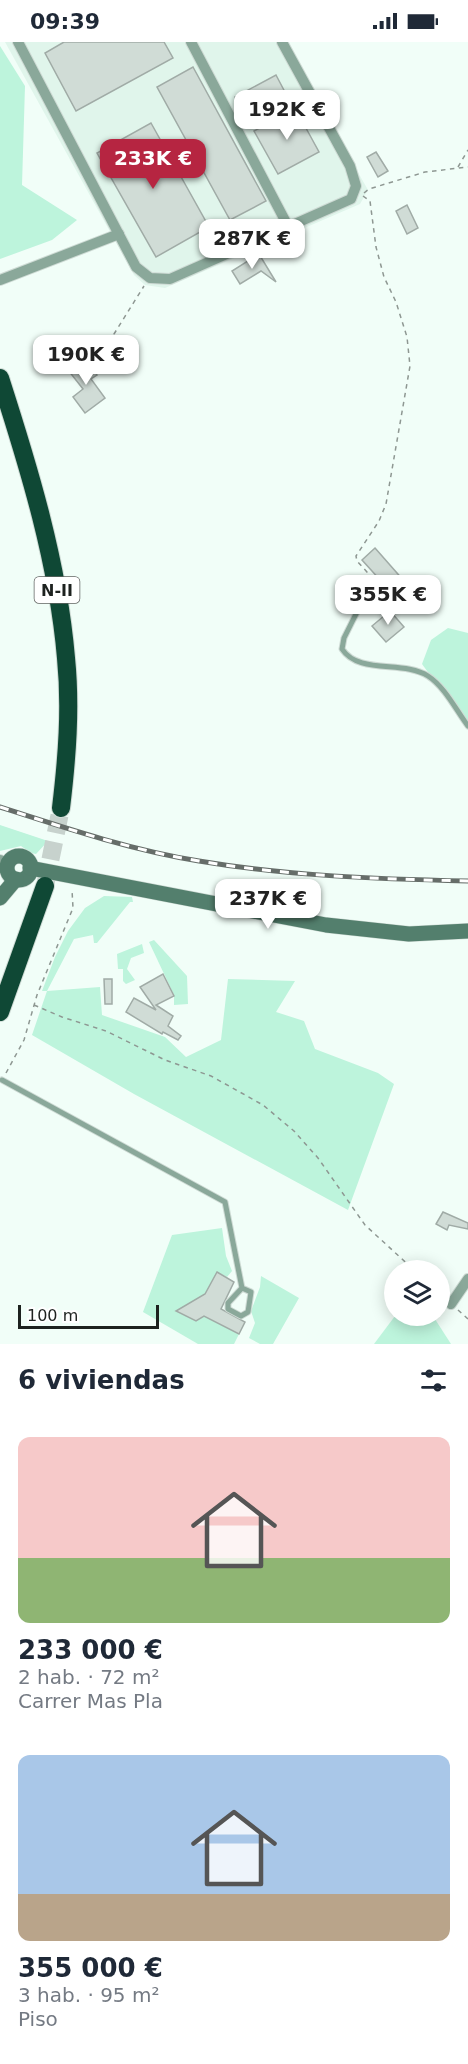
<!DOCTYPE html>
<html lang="es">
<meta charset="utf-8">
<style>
:root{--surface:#fff;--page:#f2f2f3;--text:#1f2937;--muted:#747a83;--accent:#b62541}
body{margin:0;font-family:"DejaVu Sans",sans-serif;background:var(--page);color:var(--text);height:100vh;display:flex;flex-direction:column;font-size:22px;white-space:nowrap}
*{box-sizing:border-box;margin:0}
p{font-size:20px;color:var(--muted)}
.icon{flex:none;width:33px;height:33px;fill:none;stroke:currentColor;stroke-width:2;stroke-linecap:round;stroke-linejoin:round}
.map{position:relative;height:1302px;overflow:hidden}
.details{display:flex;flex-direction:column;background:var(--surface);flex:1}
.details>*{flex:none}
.controls{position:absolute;left:384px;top:1218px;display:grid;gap:12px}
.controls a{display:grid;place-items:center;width:66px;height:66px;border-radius:50%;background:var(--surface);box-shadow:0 3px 15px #0003;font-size:30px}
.scale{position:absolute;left:18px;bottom:15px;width:141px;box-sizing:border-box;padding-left:6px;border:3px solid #1d221f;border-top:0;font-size:16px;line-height:21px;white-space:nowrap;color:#1d221f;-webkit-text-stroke:4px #fff;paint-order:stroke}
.price{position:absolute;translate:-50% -51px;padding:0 14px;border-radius:12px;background:#fff;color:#222;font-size:20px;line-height:39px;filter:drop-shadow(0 2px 3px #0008)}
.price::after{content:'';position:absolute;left:50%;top:36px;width:18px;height:14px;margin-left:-9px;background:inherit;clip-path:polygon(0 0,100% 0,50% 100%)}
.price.current{background:var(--accent);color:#fff}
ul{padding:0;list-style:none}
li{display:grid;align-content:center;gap:12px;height:318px;padding:0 18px}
li span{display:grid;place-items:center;height:186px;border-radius:12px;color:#555}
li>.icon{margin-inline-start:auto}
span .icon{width:108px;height:108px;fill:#fffc;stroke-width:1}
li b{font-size:26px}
h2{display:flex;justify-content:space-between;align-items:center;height:72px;padding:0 18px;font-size:26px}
.status{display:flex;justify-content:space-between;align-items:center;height:42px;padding:0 30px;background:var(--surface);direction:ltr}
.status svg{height:16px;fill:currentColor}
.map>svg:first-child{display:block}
.built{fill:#e0f5eb}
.green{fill:#bdf4dc}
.building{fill:#d0dcd6;stroke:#a0aba6;stroke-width:1.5}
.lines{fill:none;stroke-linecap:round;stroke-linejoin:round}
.highway-tunnel{stroke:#c7d2cd;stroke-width:18;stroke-dasharray:18 9;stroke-linecap:butt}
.lane-casing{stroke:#cfdbd5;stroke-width:7}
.street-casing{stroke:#cfdbd5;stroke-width:12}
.secondary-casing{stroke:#cfdbd5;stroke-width:16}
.highway-casing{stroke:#cfdbd5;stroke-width:20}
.path{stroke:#8e9792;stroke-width:1.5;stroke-dasharray:4.5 4.5;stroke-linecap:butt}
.lane{stroke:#8aa89a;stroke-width:5}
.street{stroke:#8aa89a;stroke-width:10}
.secondary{stroke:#537f6d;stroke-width:15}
.highway{stroke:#0f4835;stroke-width:18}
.rail-casing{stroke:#666d69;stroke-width:5}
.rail{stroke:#fff;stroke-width:3;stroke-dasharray:9;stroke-linecap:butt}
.labels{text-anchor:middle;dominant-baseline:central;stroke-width:6;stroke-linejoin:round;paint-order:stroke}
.shield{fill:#fff;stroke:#616462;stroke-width:1.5}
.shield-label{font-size:16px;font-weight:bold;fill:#1d221f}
</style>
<div class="status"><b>09:39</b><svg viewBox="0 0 49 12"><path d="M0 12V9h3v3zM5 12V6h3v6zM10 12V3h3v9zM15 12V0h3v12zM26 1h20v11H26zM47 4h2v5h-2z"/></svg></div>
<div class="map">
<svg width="468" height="1302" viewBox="0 0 468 1302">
<rect width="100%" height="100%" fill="#f1fef8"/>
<path class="built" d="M5 0H284L368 148 360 162 165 246 145 243 134 233Z"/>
<g class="green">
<path d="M0 4 25 44 22 143 77 178 52 198 0 217Z"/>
<path d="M448 586 468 591V686L422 622 431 598Z"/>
<path d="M0 783 48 799 36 812 31 811 21 804 0 809Z"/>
<path d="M104 854 132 855 133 860H130L97 901H94L93 893 74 897 47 949 100 945 102 973 165 995 186 1015 221 998 228 937 295 939 276 970 304 979 315 1007 378 1031 394 1042 348 1168 134 1052 32 993 47 949H42L55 915 68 889 85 866Z"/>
<path d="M154 898 187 934 188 962 174 963V953L149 900Z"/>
<path d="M142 902 144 911 131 916 127 927 135 938 126 942 123 939V927H118L117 912Z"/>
<path d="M222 1186 226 1214 232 1229 227 1235 217 1230 205 1252 176 1269 196 1279 204 1274 239 1292 234 1302H198L143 1270 172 1193Z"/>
<path d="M261 1234 299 1256 273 1302H260L249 1296 255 1281 251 1269 260 1245Z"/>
<path d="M395 1274H433L451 1302H374Z"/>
</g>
<g class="building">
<path d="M64 0H164L173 16 76 69 45 11Z"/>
<path d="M193 25 266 159 230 178 157 45Z"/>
<path d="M276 33 287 54 247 76 235 55Z"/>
<path d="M295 66 319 110 278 132 254 89Z"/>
<path d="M151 81 209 185 156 215 97 111Z"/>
<path d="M376 110 388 129 378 135 367 115Z"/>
<path d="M407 163 418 186 407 192 396 169Z"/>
<path d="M259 212 276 240 261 229 240 242 232 229Z"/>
<path d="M85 315 97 333 91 337 105 356 85 371 73 355 83 347 68 328Z"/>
<path d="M375 506 404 539 391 550 362 518Z"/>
<path d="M390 569 404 585 386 600 372 584Z"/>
<path d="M163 932 174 954 156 963 173 974 168 984 181 994 178 998 163 990 162 992 126 970 134 956 156 968 140 945Z"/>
<path d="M104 937H112V962H105Z"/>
<path d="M443 1170 468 1181V1187L449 1183 447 1188 436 1182Z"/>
<path d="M217 1230 234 1240 221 1267 245 1280 239 1292 204 1274 196 1279 176 1269 205 1252Z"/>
</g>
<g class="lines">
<path class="highway-tunnel" d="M45 844 61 766"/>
<g class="lane-casing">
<g id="lane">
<path d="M359 566 344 596 342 607C359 633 403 618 428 634 445 645 456 668 468 684"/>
<path d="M2 1038 225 1160 242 1246 228 1261V1267L241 1274 248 1270 251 1250 242 1246"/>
</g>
</g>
<g class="street-casing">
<g id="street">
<path d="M18 0 136 225 150 236 170 237 351 157 356 144 350 124 282 0"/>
<path d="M191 0 289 186"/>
<path d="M0 238 119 192"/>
<path d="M0 818 8 821"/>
<path d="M451 1262 468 1237"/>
</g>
</g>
<g class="secondary-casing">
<g id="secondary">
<circle cx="19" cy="826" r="12"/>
<path d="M30 826 326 883 409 892 468 889"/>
<path d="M0 856 16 837"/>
</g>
</g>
<g class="highway-casing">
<g id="highway">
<path d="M0 336C29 426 58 521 66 616 71 666 67 716 61 766"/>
<path d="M0 970 45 844"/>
</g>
</g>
<g class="path">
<path d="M458 125 468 108"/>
<path d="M364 151 369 147 425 130 468 125"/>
<path d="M363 154 370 159 376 205 384 235 396 260 407 295 410 324 386 462 379 479 356 514 357 519 376 540"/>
<path d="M125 325 113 305 114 292 144 244"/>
<path d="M34 963 62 975 106 989 165 1018 211 1034 263 1063 294 1089 318 1116 365 1183 414 1228"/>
<path d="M6 1031 24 998 37 953 73 866 72 848"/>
<path d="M458 1268 468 1277"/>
</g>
<use href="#lane" class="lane"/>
<use href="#street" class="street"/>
<use href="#secondary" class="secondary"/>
<use href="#highway" class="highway"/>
<g class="rail-casing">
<path id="rail" d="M0 765C65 786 131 808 199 819 288 834 378 837 468 839"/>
</g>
<use href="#rail" class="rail"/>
</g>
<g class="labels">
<rect class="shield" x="34.5" y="535" width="45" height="26" rx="4.5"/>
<g class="shield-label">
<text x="57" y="548">N-II</text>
</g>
</g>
</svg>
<div class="controls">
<a><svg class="icon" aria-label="layers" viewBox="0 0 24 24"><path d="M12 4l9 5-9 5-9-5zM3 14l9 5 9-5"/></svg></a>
</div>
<div class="scale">100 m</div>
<b class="price" style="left:287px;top:99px">192K €</b>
<b class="price current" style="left:153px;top:148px">233K €</b>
<b class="price" style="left:252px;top:228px">287K €</b>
<b class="price" style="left:86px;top:344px">190K €</b>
<b class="price" style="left:388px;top:584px">355K €</b>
<b class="price" style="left:268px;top:888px">237K €</b>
</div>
<section class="details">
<h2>6 viviendas<svg class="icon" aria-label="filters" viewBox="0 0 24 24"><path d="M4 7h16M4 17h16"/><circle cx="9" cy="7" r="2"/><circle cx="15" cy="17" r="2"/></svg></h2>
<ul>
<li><span style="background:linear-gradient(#f6c9c9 65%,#8fb573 0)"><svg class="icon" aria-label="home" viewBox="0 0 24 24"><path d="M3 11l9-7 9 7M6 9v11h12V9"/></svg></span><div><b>233 000 €</b><p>2 hab. · 72 m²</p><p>Carrer Mas Pla</p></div></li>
<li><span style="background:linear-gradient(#a9c7e8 75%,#b9a48a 0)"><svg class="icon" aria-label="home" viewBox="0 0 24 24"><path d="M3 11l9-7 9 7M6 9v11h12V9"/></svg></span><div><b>355 000 €</b><p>3 hab. · 95 m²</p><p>Piso</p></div></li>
</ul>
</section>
